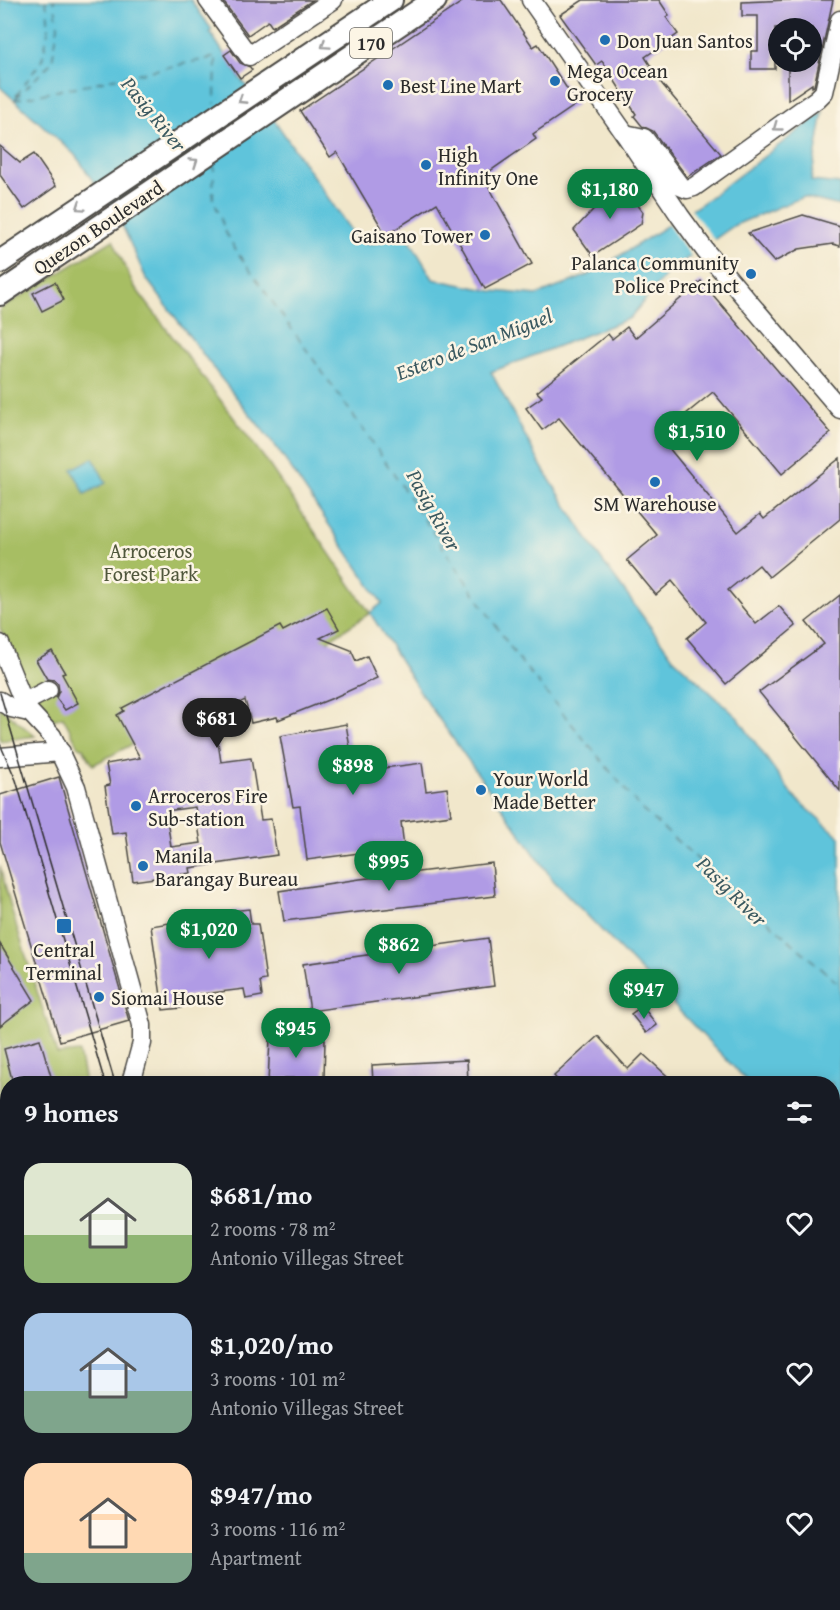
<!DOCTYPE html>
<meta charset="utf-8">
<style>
:root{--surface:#171b24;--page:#20242c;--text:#f1f3f6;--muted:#9ea1a6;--accent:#0b8043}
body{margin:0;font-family:"Gentium Book Plus",serif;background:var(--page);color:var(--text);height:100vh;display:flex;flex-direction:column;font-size:22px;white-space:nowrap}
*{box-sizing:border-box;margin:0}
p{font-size:20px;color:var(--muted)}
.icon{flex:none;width:33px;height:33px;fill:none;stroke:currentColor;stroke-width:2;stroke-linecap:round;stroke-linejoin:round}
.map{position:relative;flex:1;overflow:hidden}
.drawer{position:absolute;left:0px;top:1076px;width:840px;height:536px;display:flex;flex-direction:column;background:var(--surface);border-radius:24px 24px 0 0;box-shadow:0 3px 15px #0003}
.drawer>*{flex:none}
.tools{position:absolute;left:768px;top:18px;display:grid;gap:12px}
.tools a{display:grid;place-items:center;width:54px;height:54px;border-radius:50%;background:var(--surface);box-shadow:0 3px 15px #0003;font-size:30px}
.price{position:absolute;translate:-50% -51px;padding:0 14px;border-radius:21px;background:var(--accent);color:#fff;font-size:20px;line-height:39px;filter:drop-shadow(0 2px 3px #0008)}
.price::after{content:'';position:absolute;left:50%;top:36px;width:18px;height:14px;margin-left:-9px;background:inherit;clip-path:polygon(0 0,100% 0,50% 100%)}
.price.current{background:#222;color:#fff}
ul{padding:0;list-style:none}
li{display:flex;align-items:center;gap:18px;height:150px;padding:0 24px}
li span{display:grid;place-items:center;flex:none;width:168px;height:120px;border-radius:18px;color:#555}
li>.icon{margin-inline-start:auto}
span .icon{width:72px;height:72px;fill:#fffc;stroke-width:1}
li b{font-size:26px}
h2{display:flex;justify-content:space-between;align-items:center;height:72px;padding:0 24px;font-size:26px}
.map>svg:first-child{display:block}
.green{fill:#a7be64;stroke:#697448;stroke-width:1.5}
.water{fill:#5ec4db;stroke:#447883;stroke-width:1.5}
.pier{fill:#f1e7cb}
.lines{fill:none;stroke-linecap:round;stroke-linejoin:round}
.ferry{stroke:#3a5960;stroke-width:1.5;stroke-dasharray:8 6;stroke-linecap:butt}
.building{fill:#b09be5;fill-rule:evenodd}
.minor-casing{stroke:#494743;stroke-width:21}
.major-casing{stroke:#494743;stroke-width:26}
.minor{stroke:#fff;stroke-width:18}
.major{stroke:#fff;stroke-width:22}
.tram{stroke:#2b2b2b;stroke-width:1.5}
.oneway{stroke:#a0a0a0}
.poi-dot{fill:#1f6fb2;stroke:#fcf5e5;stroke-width:2}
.labels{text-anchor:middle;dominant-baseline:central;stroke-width:5;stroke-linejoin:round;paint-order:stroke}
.shield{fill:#fcf5e5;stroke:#6a6863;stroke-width:1.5}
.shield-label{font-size:18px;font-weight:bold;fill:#2b2b2b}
.poi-label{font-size:20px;fill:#2b2b2b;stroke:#fcf5e5;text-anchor:start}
.street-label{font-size:20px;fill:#2b2b2b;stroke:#fcf5e5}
.park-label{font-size:20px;fill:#50573c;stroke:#fcf5e5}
.water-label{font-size:21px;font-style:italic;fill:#3a5960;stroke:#fcf5e5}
</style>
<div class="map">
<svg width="840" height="1610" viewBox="0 0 840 1610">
<rect width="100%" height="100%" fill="#fcf5e5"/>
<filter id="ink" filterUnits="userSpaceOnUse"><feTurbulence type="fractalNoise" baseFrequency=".0167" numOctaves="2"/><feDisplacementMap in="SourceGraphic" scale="12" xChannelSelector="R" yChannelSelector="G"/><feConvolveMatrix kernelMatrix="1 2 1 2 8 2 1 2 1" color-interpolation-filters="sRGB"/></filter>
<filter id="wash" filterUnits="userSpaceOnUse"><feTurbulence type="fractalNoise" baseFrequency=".008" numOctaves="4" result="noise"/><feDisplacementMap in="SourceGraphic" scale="24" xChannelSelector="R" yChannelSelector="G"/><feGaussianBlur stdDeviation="1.35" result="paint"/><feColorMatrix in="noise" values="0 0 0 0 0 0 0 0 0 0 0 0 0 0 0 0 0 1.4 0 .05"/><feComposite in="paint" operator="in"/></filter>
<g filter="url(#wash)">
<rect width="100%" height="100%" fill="#f1e7cb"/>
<g class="green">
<path d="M113 240 134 286 265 459 370 613 323 644 93 765 83 748 79 747 63 717 53 720 34 704 0 628V309Z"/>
<path d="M0 707 35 736 0 741Z"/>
<path d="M0 866 13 915 57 1054 79 1052 85 1083H8V1253L0 1255Z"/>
<path d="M0 1276H8L7 1541H0Z"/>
</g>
<g class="water">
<path d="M0 0H191L212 30 210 32 240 78 277 124 358 241C374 248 390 239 405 232L433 279 492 291 538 295 593 273 701 204 823 112 811 181 840 184V206L803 197 735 225 668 272 630 318 491 372 543 469 596 552 673 658 738 718 793 796 840 837V1167L833 1161 832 1083H749L553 880 422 695 370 613 382 603 277 448 220 377 146 278 122 225 81 163 74 154 0 87Z"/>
<path d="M93 458 106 483 85 494 72 469Z"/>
</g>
<path class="pier" d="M690 208 716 242 693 259 668 225Z"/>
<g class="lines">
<g class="ferry">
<path d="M16 96 42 60 49 27 46 0"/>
<path d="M15 99 52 62 58 26 54 0"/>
<path d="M14 100 216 57 215 104"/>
<path d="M214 163 213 198 226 233 237 252 370 439 517 657 641 809 840 985"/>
</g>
</g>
<g id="blocks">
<g class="building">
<path d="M222 0H313L272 27 268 21 248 35Z"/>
<path d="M465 0H501L533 47 538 44 577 104 533 134 536 139 483 176 532 264 485 289 437 203 386 235 337 152 330 157 300 111Z"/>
<path d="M583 0H659L669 15 666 17 678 34 645 57 662 84 721 154 687 177 653 131 642 126 634 116 636 114 602 61 596 65 560 15Z"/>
<path d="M788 0H833L814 86 812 87V84L788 100V62H812V28H775V69H751V51H758V16H742V2Z"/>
<path d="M231 50 240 63 250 67 252 70 240 78 224 55Z"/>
<path d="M0 146 20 163 34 154 56 186 24 209 0 175Z"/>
<path d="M620 181 643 212 641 224 593 256 574 230Z"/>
<path d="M803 215 840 226V246L833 244 799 249 774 262 748 233Z"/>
<path d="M701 281 831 433 782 474 713 392 659 436 738 532 760 514 764 519 840 458V519L769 577 759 565 728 590 756 624 779 606 796 626 726 684 687 638 706 622 672 581 656 595 627 560 657 535 559 418 542 430 526 408 542 397 537 392 608 334 612 339 627 327 635 338Z"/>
<path d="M55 282 64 300 42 311 33 293Z"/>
<path d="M840 595V791L759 692 824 644 806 622Z"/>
<path d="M327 608 339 629 320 638 351 650 356 661 367 656 377 678 333 698 278 720 277 717 251 723 245 700 220 713 223 728 216 729 221 762 251 758 261 820 271 819 277 855 190 868 191 873 133 881 126 832 112 834 105 786 110 785 106 764 140 758 117 715 124 711 122 708 280 626 283 631ZM195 807 201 843 171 847 166 811Z"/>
<path d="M52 651 65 673 62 674 78 703 65 710 56 698 59 691 58 684 54 680 47 679 36 660Z"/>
<path d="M346 724 354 772 422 763 426 791 447 788 451 815 401 822 404 847 307 860 300 806 293 807 280 736Z"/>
<path d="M59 777 129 1021 60 1041 0 842V795Z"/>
<path d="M492 863 495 896 284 921 279 891 360 879Z"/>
<path d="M249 909 251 924H258L266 980 260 981 262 996 246 999 244 989 179 997 181 1008 163 1010 151 926 169 923 170 931 233 922 232 911Z"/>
<path d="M488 938 494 986 310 1011 303 964Z"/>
<path d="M0 944 34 1000 0 1026Z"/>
<path d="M642 1006 657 1025 646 1033 631 1014Z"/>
<path d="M598 1036 628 1069 643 1054 675 1083H560L554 1076Z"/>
<path d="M270 1038 325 1039 324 1079 285 1078V1083H268Z"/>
<path d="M40 1039 53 1083H13L4 1049Z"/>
<path d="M467 1060 468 1083H373L372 1065Z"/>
</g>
</g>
</g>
<g filter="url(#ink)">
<use href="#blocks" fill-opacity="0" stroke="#494743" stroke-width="1.5"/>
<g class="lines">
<g class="minor-casing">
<g id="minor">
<path d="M208 0 249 56 333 0"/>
<path d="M531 0 625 134 680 216 707 253 840 409"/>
<path d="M625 134 644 138 680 186 687 189 694 187 817 99 824 92 840 20"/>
<path d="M0 644 26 708 52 736 76 787 142 1025V1043L131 1083"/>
<path d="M0 701 11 708 29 712"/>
<path d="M23 703 48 690"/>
<path d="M0 757 61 752"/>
<path d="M0 1267H8"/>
<path d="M832 1553H840"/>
<path d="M0 1563H8"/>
<path d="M151 1604V1610"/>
<path d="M664 1604 666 1610"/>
<path d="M193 1610 196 1604"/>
</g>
</g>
<g class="major-casing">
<g id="major">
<path d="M0 262 391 0"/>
<path d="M0 294 435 0"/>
</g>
</g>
<use href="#minor" class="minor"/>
<use href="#major" class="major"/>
<g class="tram">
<path d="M0 693 115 1083"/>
<path d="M0 744 16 780 105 1083"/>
<path d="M160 1604 161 1610"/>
<path d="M169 1604 170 1610"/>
</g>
</g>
<defs><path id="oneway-chevron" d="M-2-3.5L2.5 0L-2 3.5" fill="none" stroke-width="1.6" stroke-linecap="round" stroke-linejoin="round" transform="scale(1.5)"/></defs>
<g class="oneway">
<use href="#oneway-chevron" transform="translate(325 45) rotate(146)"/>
<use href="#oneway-chevron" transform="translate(242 100) rotate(147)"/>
<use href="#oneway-chevron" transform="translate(777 127) rotate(144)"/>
<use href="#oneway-chevron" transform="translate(194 162) rotate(-34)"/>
<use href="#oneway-chevron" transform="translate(80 207) rotate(146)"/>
</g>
</g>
<g class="poi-dot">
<circle cx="605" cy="40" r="6"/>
<circle cx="555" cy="81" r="6"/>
<circle cx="388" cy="85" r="6"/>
<circle cx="426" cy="165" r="6"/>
<circle cx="485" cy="235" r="6"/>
<circle cx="751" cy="274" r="6"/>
<circle cx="655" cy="482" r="6"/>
<circle cx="481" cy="790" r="6"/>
<circle cx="136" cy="806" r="6"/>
<circle cx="143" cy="866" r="6"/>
<rect x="56" y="918" width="16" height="16" rx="3"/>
<circle cx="99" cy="997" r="6"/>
</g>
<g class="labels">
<rect class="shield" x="350" y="28" width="42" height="30" rx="4.5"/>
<g class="shield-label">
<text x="371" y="43">170</text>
</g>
<g class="poi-label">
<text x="617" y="40">Don Juan Santos</text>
<text x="567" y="70">Mega Ocean<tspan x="567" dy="23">Grocery</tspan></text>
<text x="400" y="85">Best Line Mart</text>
<text x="438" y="154">High<tspan x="438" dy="23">Infinity One</tspan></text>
<text x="473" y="235" text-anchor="end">Gaisano Tower</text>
<text x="739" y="262" text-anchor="end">Palanca Community<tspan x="739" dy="23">Police Precinct</tspan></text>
<text x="655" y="503" text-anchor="middle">SM Warehouse</text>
<text x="493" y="778">Your World<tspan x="493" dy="23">Made Better</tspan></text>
<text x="148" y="795">Arroceros Fire<tspan x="148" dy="23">Sub-station</tspan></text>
<text x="155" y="855">Manila<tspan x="155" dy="23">Barangay Bureau</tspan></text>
<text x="64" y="949" text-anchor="middle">Central<tspan x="64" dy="23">Terminal</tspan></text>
<text x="111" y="997">Siomai House</text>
</g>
<g class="street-label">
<text transform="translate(98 227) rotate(-34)">Quezon Boulevard</text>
</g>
<g class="park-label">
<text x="151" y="550">Arroceros<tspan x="151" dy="23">Forest Park</tspan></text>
</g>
<g class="water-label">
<text transform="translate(154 114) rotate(51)">Pasig River</text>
<text transform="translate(474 344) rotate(-21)">Estero de San Miguel</text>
<text transform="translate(434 510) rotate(61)">Pasig River</text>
<text transform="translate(732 891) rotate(45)">Pasig River</text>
</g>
</g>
</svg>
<div class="tools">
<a><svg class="icon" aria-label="locate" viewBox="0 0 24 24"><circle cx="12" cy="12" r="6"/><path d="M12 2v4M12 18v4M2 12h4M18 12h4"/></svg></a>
</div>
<b class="price" style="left:610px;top:220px">$1,180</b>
<b class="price" style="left:697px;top:462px">$1,510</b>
<b class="price current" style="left:217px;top:749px">$681</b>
<b class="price" style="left:353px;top:796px">$898</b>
<b class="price" style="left:389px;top:892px">$995</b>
<b class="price" style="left:209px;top:960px">$1,020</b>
<b class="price" style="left:399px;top:975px">$862</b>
<b class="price" style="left:644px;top:1020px">$947</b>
<b class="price" style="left:296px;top:1059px">$945</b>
<section class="drawer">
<h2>9 homes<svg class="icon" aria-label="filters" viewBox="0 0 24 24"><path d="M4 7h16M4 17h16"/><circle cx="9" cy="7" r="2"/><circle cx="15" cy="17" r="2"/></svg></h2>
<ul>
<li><span style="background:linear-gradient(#dfe7d0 60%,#8fb573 0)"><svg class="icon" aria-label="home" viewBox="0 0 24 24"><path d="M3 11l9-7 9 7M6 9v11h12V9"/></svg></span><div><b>$681/mo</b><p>2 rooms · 78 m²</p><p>Antonio Villegas Street</p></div><svg class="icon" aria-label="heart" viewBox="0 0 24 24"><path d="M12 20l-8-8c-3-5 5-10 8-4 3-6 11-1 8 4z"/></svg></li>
<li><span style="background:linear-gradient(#a9c7e8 65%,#7fa58c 0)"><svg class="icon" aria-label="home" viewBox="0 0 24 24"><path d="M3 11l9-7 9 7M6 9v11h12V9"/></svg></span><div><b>$1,020/mo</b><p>3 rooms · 101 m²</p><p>Antonio Villegas Street</p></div><svg class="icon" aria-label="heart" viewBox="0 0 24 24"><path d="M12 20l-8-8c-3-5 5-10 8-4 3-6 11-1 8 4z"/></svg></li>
<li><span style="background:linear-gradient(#ffd9b3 75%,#7fa58c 0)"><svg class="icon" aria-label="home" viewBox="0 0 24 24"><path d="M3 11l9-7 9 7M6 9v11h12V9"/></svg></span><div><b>$947/mo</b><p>3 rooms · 116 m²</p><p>Apartment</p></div><svg class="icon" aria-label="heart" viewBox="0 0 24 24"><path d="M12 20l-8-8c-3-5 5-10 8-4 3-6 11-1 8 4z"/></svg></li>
</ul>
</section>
</div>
